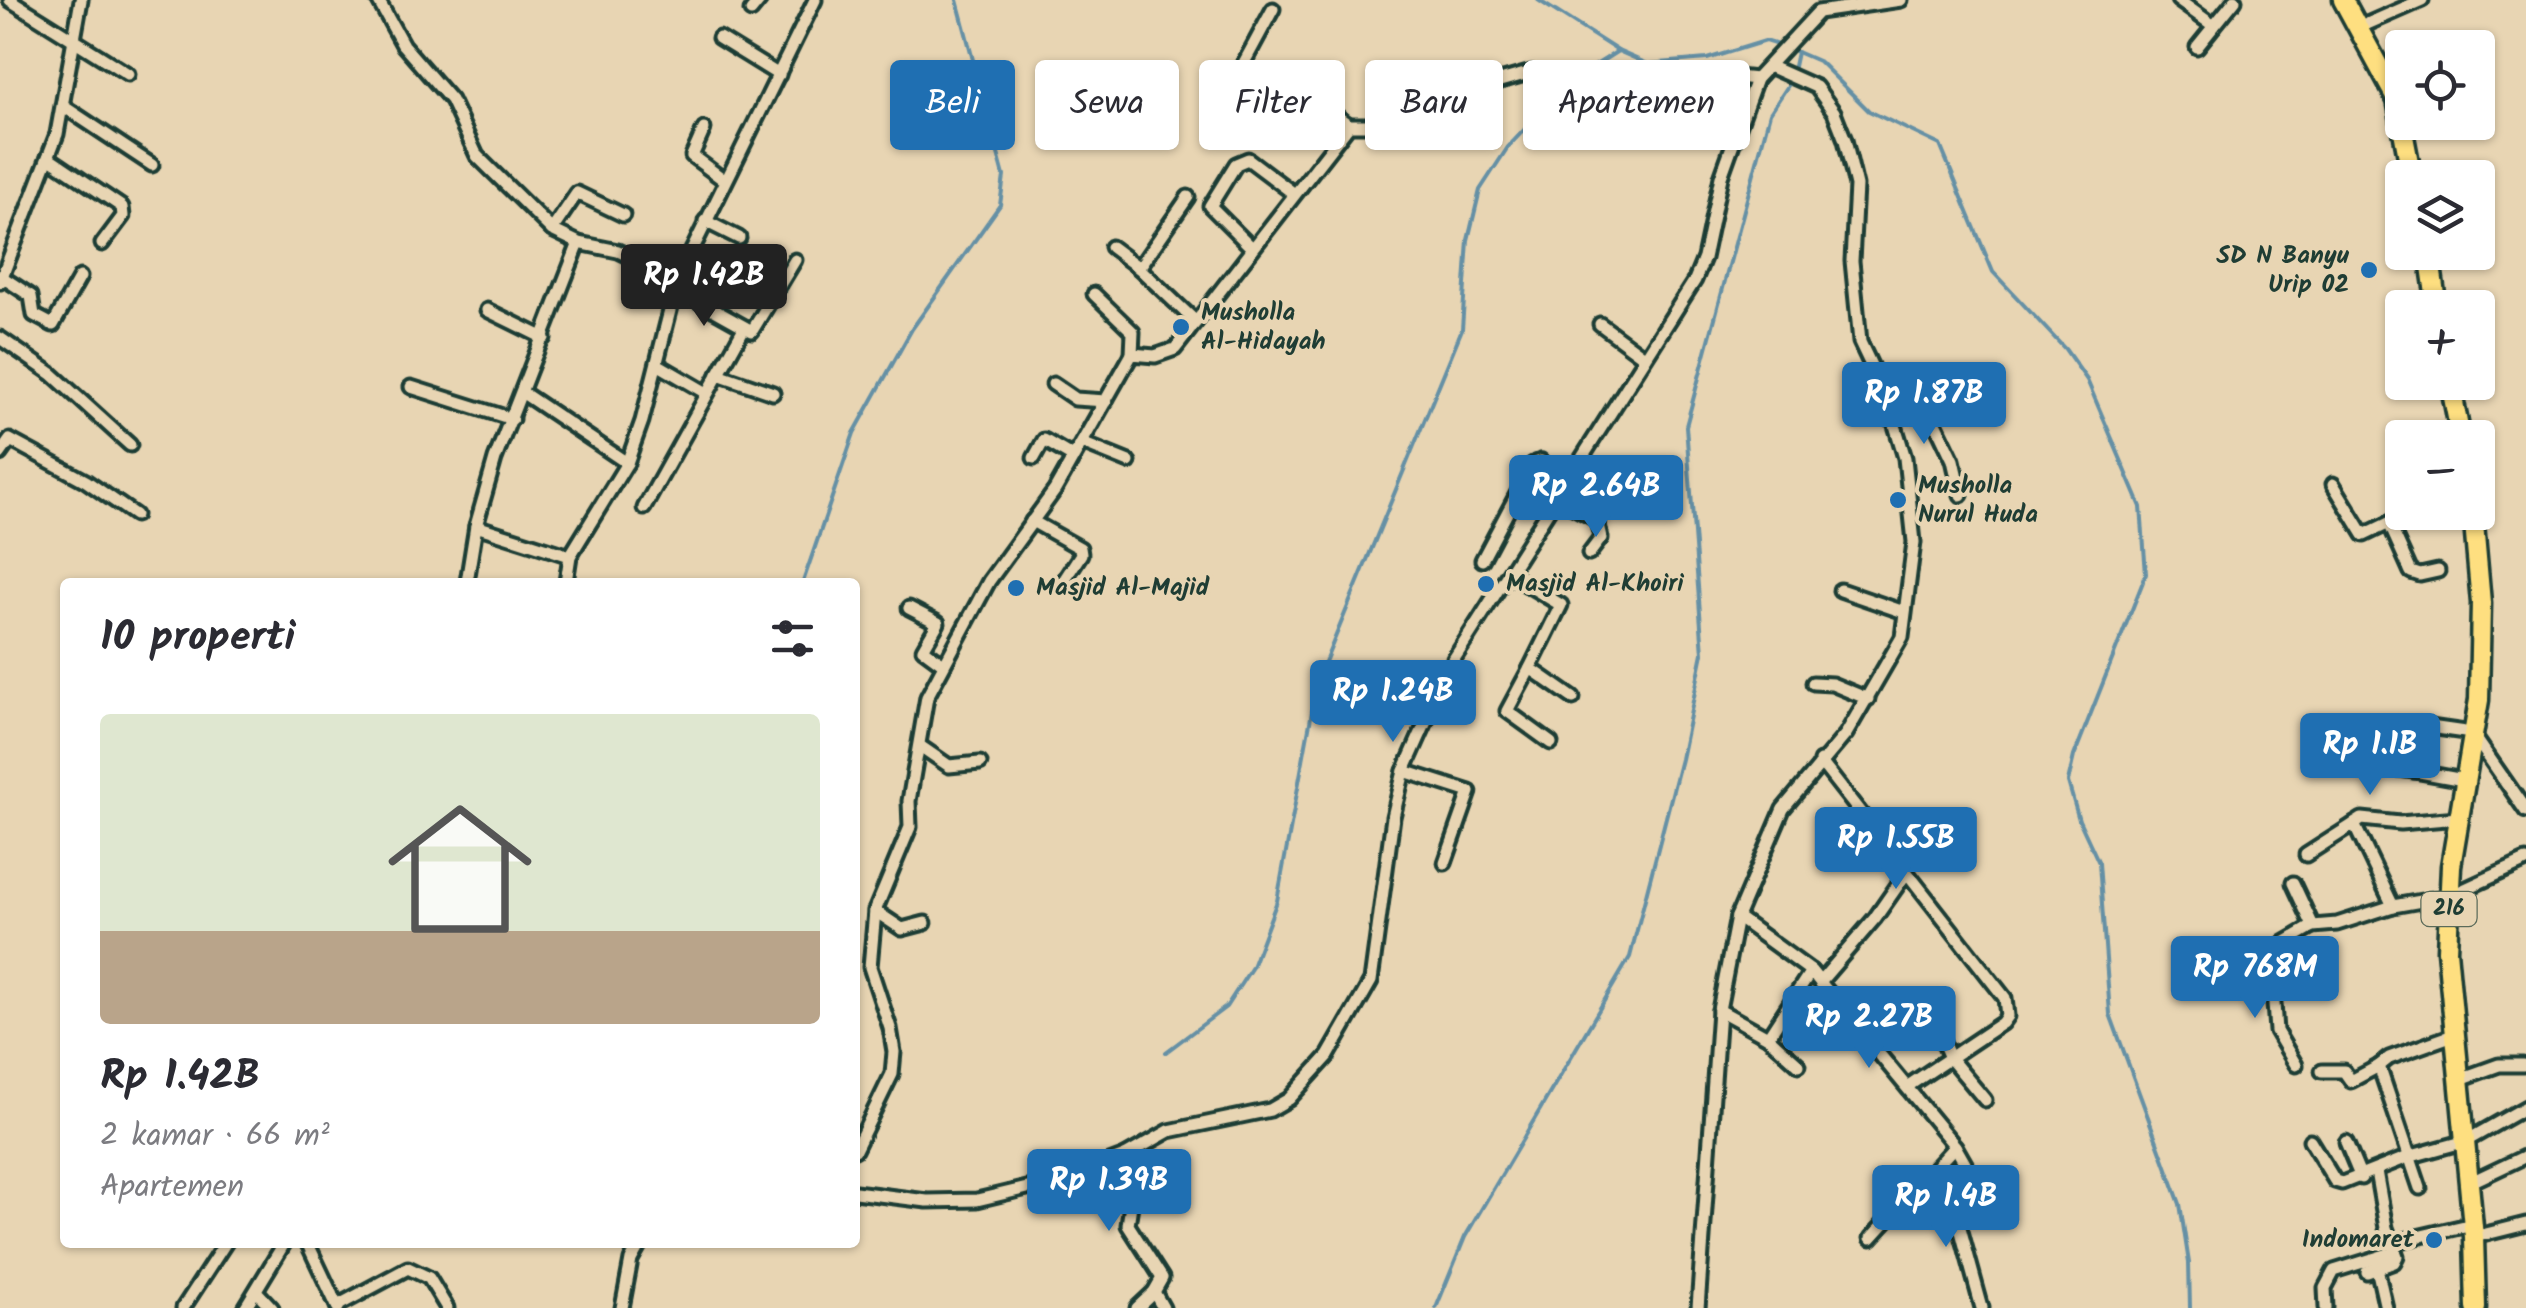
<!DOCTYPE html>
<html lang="id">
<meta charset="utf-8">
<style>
:root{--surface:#fff;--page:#f7f7f7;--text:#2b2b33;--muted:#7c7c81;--accent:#1f6fb2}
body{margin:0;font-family:Kalam,sans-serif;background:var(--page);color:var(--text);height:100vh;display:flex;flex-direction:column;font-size:38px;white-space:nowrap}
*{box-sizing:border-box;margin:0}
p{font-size:32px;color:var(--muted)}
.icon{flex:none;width:55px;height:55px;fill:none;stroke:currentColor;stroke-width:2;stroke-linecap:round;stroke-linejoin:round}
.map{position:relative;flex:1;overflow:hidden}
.panel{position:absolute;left:60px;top:578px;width:800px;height:670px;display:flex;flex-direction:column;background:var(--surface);border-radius:10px;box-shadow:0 2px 8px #0004}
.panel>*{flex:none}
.guide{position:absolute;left:890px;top:60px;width:950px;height:90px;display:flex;gap:20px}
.tools{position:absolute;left:2385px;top:30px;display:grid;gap:20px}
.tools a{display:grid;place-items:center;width:110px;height:110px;border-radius:10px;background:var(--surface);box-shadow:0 2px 8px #0004;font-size:50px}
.price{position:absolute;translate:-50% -85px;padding:0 22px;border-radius:10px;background:var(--accent);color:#fff;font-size:32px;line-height:65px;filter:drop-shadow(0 2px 5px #0008)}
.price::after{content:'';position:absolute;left:50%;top:60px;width:30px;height:22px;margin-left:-15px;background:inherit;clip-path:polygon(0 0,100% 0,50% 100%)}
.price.selected{background:#222;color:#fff}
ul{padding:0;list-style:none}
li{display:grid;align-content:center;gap:20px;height:530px;padding:0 40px}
li span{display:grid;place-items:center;height:310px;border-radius:10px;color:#555}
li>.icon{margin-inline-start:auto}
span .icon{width:180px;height:180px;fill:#fffc;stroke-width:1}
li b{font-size:42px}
h2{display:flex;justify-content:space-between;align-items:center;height:120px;padding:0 40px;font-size:42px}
.chip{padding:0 35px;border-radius:10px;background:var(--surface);box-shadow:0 2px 8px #0004;font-size:35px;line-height:90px}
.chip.selected{background:var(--accent);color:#fff}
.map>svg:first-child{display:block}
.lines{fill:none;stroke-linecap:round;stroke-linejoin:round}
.stream{stroke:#6590a5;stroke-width:4}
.street-casing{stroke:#1f3d34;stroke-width:19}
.primary-casing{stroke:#1f3d34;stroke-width:25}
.street{stroke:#e8d5b3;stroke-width:11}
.primary{stroke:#fedf80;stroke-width:18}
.poi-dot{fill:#1f6fb2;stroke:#e8d5b3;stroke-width:4}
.labels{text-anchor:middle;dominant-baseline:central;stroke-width:8;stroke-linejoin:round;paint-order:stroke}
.shield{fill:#e8d5b3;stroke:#5b6b5a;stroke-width:2.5}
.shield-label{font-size:22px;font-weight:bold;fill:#1f3d34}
.poi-label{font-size:25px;font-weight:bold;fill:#1f3d34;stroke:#e8d5b3;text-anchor:start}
</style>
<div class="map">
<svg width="2526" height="1308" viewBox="0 0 2526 1308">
<rect width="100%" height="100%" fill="#e8d5b3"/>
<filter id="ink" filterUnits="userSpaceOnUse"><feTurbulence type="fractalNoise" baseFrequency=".01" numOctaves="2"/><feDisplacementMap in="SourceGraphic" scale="20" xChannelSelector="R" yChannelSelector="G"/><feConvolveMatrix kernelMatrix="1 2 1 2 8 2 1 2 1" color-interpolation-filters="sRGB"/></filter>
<g filter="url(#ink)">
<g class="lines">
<g class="stream">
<path d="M1538 0 1618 51 1648 64 1707 59 1765 41 1781 46"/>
<path d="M1790 49 1820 62 1869 111 1940 145 1993 272 2065 349 2087 380 2141 507 2146 574 2074 756 2068 782 2079 820 2099 863 2110 1014 2180 1204 2189 1263 2190 1308"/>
<path d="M1793 71 1797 52"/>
<path d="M1580 75 1618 51"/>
<path d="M803 582 854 433 912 329 1000 205 1004 176 957 0"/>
<path d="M1166 1052 1226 1007 1252 967 1277 901 1318 679 1462 329 1468 240 1480 190 1508 147 1568 83"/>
<path d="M1436 1308 1465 1237 1630 957 1681 759 1703 653 1686 426 1770 113 1791 81"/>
</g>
<g class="street-casing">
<g id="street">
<path d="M10 0 128 74"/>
<path d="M378 0 403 45 451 100 477 156 552 230 579 243"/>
<path d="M2178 0 2214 26"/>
<path d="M1273 9 1232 85 1233 91 1274 114 1287 92 1296 87 1349 125"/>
<path d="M751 11 760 0"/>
<path d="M2358 28 2422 0"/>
<path d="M719 38 779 75"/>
<path d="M2197 47 2235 0"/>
<path d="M63 106 152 165"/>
<path d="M704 129 692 156 724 180"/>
<path d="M48 157 122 207 123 216 102 244"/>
<path d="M1188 197 1139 268 1196 322"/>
<path d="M705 221 739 238"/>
<path d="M552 230 577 193 623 215"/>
<path d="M1111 247 1139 268"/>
<path d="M1252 248 1210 206 1236 164 1248 159 1293 193"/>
<path d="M2 277 31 296 34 315 53 325 80 277"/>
<path d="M0 282 57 134 81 0"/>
<path d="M675 288 752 331 795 260"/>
<path d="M1094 294 1133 332 1132 354"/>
<path d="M487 310 544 338"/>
<path d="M1600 324 1643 356"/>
<path d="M0 338 52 374 130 445"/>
<path d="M657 364 707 393"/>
<path d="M718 374 773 393"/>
<path d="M1053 384 1075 399 1106 401"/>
<path d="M411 387 512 419"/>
<path d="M523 393 627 463"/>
<path d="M1887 399 1922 395 1953 460 1961 495"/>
<path d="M1082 443 1129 462"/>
<path d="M0 454 10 440 86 481 135 515"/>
<path d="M1034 458 1044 440 1073 457"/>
<path d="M2333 484 2364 535 2412 512"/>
<path d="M1556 498 1597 520 1614 492"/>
<path d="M644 508 744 328"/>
<path d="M1032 521 1080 548 1081 554 1061 585"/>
<path d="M2389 523 2411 572 2420 575 2438 571"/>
<path d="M1589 554 1601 538 1597 520"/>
<path d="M570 556 476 526 495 459 579 243 618 251 678 279"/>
<path d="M1482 560 1533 464 1541 461 1562 488"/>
<path d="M1509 574 1561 605 1530 668 1573 698"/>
<path d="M467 582 476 526"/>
<path d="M566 582 570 556 627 463 642 421 678 279 815 0"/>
<path d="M1840 590 1904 612"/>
<path d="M909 608 938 623 923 649 942 663"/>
<path d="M1530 668 1507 711 1551 743"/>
<path d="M1813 683 1832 684 1868 699"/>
<path d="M920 746 949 766 980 763"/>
<path d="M1820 761 2005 998 2007 1016 2002 1023 1908 1086"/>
<path d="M2354 763 2414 771 2423 726 2472 733 2526 811"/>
<path d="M1404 771 1470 792 1445 863"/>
<path d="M2414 771 2464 780"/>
<path d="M2354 824 2393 906"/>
<path d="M2306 855 2362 819 2400 823 2458 818"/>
<path d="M2293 883 2313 926 2337 924 2393 906 2450 896 2526 861"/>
<path d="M875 911 902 929 925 923"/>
<path d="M1737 917 1811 971 1955 1146 1871 1238"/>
<path d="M2264 954 2272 976 2276 1031 2296 1065"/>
<path d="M2243 967 2313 926"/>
<path d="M1820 982 1875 918 1907 872"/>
<path d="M1719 1010 1768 1037 1799 1065"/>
<path d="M1768 1037 1811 971"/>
<path d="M1871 1041 1914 1002 1925 1000 1950 1058 1985 1100"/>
<path d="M2379 1066 2389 1058 2456 1034"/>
<path d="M2322 1071H2344L2351 1081 2379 1066 2420 1188"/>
<path d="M2460 1079 2499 1065H2523"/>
<path d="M2310 1140 2335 1181 2342 1183 2408 1157 2466 1141 2526 1107"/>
<path d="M2346 1142 2361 1178"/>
<path d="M1955 1146 1992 1211"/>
<path d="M855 1150 892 1074 894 1052 890 1028 870 967 875 911 910 827 909 801 927 697 989 581 1055 490 1132 354 1155 356 1175 349 1349 125H1407L1429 119 1500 81 1532 72 1661 95 1737 77 1756 79"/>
<path d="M1125 1156 1134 1185 1128 1225 1162 1278 1154 1292 1137 1308"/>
<path d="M2469 1183 2526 1156"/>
<path d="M1914 1188 1959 1224 1982 1308"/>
<path d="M855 1192 927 1201 977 1200 1065 1179 1125 1156 1169 1131 1270 1110 1289 1099 1328 1056 1371 981 1393 817 1404 771 1454 659 1695 280 1704 258 1721 177 1756 79 1818 12 1901 0"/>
<path d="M2474 1237 2526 1224"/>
<path d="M307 1242 338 1308"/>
<path d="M2391 1243 2473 1224"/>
<path d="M2377 1268 2386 1308"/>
<path d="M2367 1272 2394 1262 2397 1256 2386 1228 2376 1171"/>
<path d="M257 1292 272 1308"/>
<path d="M1154 1292 1163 1308"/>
<path d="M337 1306 408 1268 429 1278 447 1308"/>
<path d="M183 1308 226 1242"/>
<path d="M245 1308 285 1242"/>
<path d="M622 1308 631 1260 641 1242"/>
<path d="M1698 1308 1719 1010 1737 917 1783 809 1846 734 1902 637 1914 542 1905 458 1887 399 1860 342 1852 261 1856 186 1845 140 1834 112 1816 87 1771 67"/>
<path d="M2326 1308 2325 1288 2334 1271 2395 1252"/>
</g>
</g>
<g class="primary-casing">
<g id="primary">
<path d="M2343 0 2397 100 2412 178"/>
<path d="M2429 252 2437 308"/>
<path d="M2450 382 2461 438"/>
<path d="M2473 512 2481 603 2479 700 2451 866 2447 950 2474 1237 2476 1308"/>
</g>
</g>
<use href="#street" class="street"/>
<use href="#primary" class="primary"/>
</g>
</g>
<g class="poi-dot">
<circle cx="2369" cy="270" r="10"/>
<circle cx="1181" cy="327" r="10"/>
<circle cx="1898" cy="500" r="10"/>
<circle cx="1486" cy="584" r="10"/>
<circle cx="1016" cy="588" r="10"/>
<circle cx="2434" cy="1240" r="10"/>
</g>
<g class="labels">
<rect class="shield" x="2421.5" y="892" width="55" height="34" rx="8"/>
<g class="shield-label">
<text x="2449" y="909">216</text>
</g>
<g class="poi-label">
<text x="2349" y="256" text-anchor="end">SD N Banyu<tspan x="2349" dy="29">Urip 02</tspan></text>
<text x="1201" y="313">Musholla<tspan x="1201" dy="29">Al-Hidayah</tspan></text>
<text x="1918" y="486">Musholla<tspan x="1918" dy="29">Nurul Huda</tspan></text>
<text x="1506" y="584">Masjid Al-Khoiri</text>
<text x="1036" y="588">Masjid Al-Majid</text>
<text x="2414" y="1240" text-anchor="end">Indomaret</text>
</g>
</g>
</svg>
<div class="tools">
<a><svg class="icon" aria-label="locate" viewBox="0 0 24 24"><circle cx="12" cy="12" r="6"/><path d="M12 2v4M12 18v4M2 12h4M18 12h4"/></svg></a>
<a><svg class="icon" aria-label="layers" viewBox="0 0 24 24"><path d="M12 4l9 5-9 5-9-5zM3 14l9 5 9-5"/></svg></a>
<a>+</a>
<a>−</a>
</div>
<b class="price selected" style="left:704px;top:329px">Rp 1.42B</b>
<b class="price" style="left:1924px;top:447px">Rp 1.87B</b>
<b class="price" style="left:1596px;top:540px">Rp 2.64B</b>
<b class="price" style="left:1393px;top:745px">Rp 1.24B</b>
<b class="price" style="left:2370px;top:798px">Rp 1.1B</b>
<b class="price" style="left:1896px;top:892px">Rp 1.55B</b>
<b class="price" style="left:2255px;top:1021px">Rp 768M</b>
<b class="price" style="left:1869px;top:1071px">Rp 2.27B</b>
<b class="price" style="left:1109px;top:1234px">Rp 1.39B</b>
<b class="price" style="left:1946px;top:1250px">Rp 1.4B</b>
<div class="guide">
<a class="chip selected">Beli</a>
<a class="chip">Sewa</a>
<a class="chip">Filter</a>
<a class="chip">Baru</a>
<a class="chip">Apartemen</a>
</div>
<section class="panel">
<h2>10 properti<svg class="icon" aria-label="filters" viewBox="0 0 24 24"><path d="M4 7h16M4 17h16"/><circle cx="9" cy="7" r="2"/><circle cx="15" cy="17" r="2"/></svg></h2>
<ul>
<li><span style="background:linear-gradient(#dfe7d0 70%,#b9a48a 0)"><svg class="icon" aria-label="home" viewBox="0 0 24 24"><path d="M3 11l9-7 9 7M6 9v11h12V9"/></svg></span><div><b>Rp 1.42B</b><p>2 kamar · 66 m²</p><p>Apartemen</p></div></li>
</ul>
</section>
</div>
